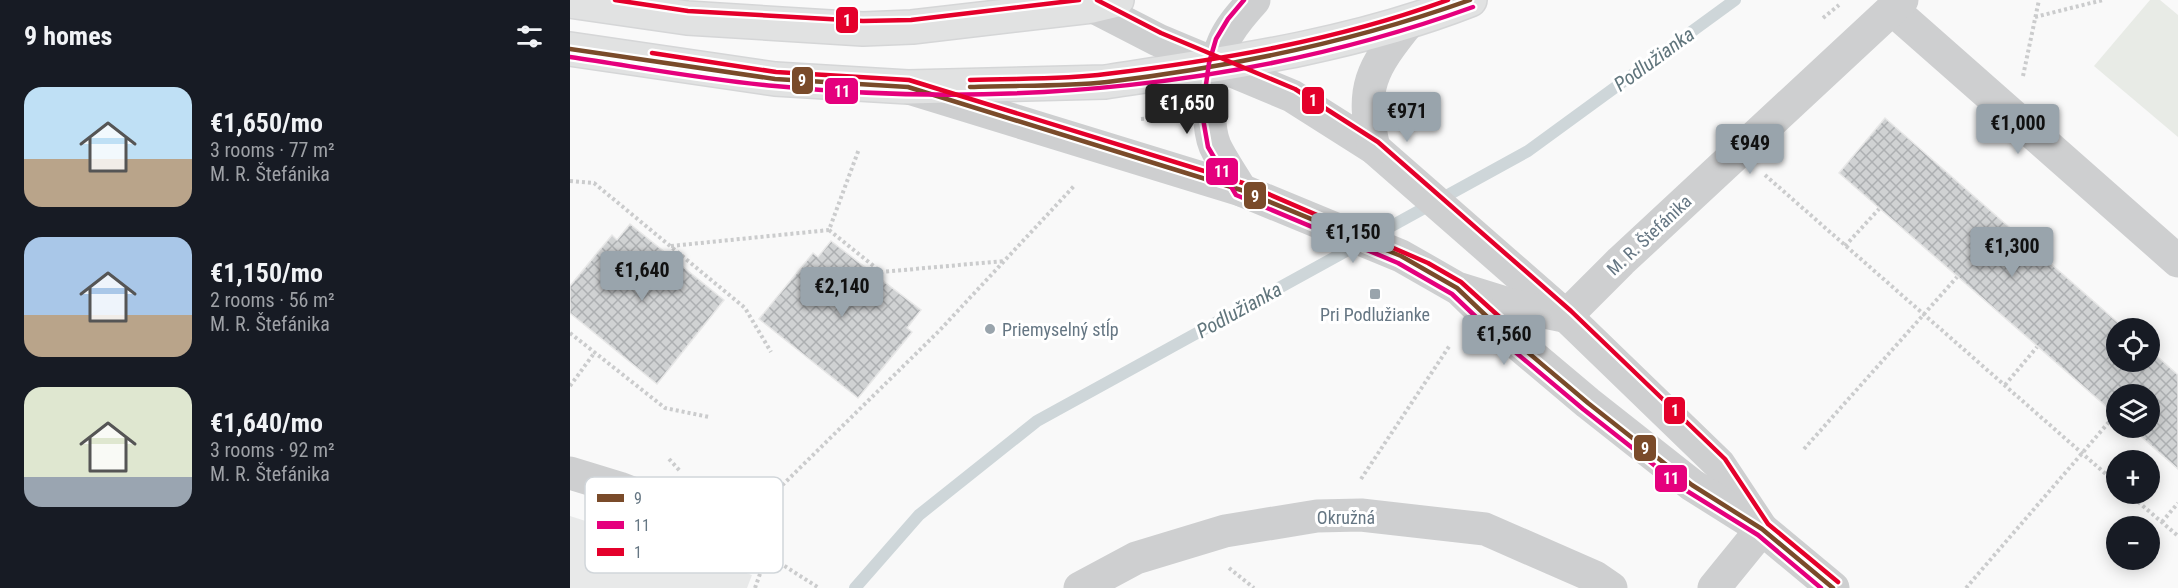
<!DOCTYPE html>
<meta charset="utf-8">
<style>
:root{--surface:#171b24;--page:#20242c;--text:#f1f3f6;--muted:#9ea1a6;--accent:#99a4ac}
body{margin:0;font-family:"Roboto Condensed",sans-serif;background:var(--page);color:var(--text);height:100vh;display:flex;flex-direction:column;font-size:22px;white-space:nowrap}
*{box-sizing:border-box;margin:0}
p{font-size:20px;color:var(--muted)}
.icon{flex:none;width:33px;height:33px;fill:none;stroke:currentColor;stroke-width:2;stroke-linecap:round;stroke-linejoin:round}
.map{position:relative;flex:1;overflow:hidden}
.panel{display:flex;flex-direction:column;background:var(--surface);width:570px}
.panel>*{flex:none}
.tools{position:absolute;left:1536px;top:318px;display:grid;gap:12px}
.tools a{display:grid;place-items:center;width:54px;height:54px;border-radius:50%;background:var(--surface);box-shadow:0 3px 15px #0003;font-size:30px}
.price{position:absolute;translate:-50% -51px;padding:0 14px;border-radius:6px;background:var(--accent);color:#111;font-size:20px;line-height:39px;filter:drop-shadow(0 2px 3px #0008)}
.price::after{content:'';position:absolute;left:50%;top:36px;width:18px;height:14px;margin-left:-9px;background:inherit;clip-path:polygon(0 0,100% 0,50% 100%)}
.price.current{background:#222;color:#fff}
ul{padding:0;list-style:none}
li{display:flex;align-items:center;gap:18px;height:150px;padding:0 24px}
li span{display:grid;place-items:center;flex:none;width:168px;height:120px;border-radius:18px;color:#555}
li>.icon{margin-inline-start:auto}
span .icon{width:72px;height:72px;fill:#fffc;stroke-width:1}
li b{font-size:26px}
h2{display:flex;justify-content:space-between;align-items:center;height:72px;padding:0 24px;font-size:26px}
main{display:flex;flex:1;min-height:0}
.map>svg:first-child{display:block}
.built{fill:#e8e9e9}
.green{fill:#e8ebe6}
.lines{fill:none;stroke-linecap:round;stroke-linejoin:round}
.stream{stroke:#ced6d9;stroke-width:12}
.building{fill:url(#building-cross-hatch);stroke:#e8e8e8;stroke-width:1.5}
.major-casing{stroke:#d5d6d7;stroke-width:36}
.path{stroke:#cbcccd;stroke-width:4;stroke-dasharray:3 3;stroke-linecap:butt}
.minor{stroke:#cecfd0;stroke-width:33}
.major{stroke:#e1e2e2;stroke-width:33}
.bus-1-casing{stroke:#fff;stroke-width:9}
.bus-2-casing{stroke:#fff;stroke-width:9}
.bus-3-casing{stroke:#fff;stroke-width:9}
.bus-1{stroke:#7a4b2a;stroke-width:4.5}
.bus-2{stroke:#e5007d;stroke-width:4.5}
.bus-3{stroke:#e4002b;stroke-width:4.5}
.poi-dot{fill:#99a4ac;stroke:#fff;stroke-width:2}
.labels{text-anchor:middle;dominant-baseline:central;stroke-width:6;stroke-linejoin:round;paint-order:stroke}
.street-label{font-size:18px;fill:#657683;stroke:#fff}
.poi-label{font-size:18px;fill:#657683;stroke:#fff}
.water-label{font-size:20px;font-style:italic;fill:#60757c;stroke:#fff}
.key{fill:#fff;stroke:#d1d6da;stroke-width:1.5}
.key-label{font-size:16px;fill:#657683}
.line-badge{stroke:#fff;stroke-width:2}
.badge-label{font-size:16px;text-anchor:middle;font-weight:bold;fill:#fff}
</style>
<main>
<section class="panel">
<h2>9 homes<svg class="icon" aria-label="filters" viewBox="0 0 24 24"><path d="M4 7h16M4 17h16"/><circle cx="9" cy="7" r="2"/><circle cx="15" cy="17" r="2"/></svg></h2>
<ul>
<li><span style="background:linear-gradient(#bfe0f5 60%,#b9a48a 0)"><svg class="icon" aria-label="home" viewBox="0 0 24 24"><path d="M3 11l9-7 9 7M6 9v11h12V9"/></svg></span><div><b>€1,650/mo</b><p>3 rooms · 77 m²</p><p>M. R. Štefánika</p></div></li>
<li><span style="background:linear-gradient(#a9c7e8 65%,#b9a48a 0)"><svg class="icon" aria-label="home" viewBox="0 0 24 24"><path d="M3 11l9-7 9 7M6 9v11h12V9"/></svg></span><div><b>€1,150/mo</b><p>2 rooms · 56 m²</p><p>M. R. Štefánika</p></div></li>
<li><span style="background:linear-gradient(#dfe7d0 75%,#9aa5b1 0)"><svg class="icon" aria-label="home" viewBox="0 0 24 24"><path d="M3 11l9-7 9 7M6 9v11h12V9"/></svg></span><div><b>€1,640/mo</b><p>3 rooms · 92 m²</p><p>M. R. Štefánika</p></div></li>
</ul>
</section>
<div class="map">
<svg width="1608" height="588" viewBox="0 0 1608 588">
<defs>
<pattern id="building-cross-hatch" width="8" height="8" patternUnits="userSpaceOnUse" patternTransform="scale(1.5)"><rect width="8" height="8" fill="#d0d2d3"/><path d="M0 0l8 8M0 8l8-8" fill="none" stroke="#acafb1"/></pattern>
</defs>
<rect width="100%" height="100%" fill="#f9f9f9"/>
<path class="built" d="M0 516 140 561 182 575 177 588H0Z"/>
<path class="green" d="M1580 0H1590L1608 15V137L1524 66Z"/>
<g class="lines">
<path class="stream" d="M285 588 349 515 467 421 958 151 1165 0"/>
</g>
<g class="building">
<path d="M1315 118 1554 328H1546V362H1580V350L1608 375V469L1561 428H1580V394H1546V415L1269 173Z"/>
<path d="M60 224 154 300 87 384 0 313V286L42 235 47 240Z"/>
<path d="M261 241 351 310 337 328 342 332 288 398 189 319 243 253 248 257Z"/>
</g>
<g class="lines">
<g class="major-casing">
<g id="major">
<path d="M0 1 117 18 293 29 342 27 522 6 547 0"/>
<path d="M0 49 205 79 338 87 535 82C659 63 783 46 900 0"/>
</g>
</g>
<g class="path">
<path d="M1465 17 1533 0"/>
<path d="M1253 18 1269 5"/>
<path d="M1453 76 1469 0"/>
<path d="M571 119 605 116"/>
<path d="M1195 175 1546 483"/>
<path d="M0 181 24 183 175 308 201 352"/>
<path d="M259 230 311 272 434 261"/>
<path d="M101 246 259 230 289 149"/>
<path d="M1275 246 1309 209"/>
<path d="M0 333 95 408 139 417"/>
<path d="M1435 385 1467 347"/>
<path d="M0 386 25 352"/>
<path d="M1234 449 1387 277"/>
<path d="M99 459 111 472"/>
<path d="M791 479 880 345"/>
<path d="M1559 494 1608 536"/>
<path d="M1592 522 1608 503"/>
<path d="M174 540 249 588"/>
<path d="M183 544 181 516 369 331 505 185"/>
<path d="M659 568 684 588"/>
<path d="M185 588 197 554"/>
<path d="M1396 588 1545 415"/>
</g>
<g class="minor">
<path d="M522 6 588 40 722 96 804 148 996 316 1149 464 1192 529"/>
<path d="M1322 9 1608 261"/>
<path d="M342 89 671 190 831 256 887 288 945 306 994 316"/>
<path d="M804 148C790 87 801 69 839 22"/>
<path d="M671 190C663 176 652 161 645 146 634 119 642 67 654 41 661 25 673 13 684 0"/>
<path d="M892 292 930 329 1018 403 1122 485 1192 529 1263 588"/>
<path d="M996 316 1051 261 1332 0"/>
<path d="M0 473 49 488 142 524"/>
<path d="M510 588 566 558 655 531 747 516 791 515 915 529 1025 577 1041 588"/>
<path d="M1144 588 1192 529"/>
</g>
<use href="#major" class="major"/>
<g class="bus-1-casing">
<g id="bus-1">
<path d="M0 49 205 79 338 87 671 190 831 256 887 288 930 329 1018 403 1122 485 1192 529 1263 588"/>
<path d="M400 87C445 85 492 87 537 82 661 67 783 42 900 0"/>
</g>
</g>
<g class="bus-2-casing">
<g id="bus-2">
<path d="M674 0 658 19 646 39 639 63 632 113 638 147 666 195 828 263 882 294 925 335 1013 409 1117 491 1188 535 1251 588"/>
<path d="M0 57C68 67 136 80 205 86 438 109 681 87 903 7"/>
</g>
</g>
<g class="bus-3-casing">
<g id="bus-3">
<path d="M45 0 118 11 293 21 341 20 509 0"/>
<path d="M527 0 591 33 725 89 808 142 1001 311 1155 459 1198 524 1268 582"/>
<path d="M82 53 206 72 339 80 673 183 858 263 891 282 955 340"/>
<path d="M400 80C445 78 491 80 536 74 652 60 768 40 878 0"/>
</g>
</g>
<use href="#bus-1" class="bus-1"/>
<use href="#bus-2" class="bus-2"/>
<use href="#bus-3" class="bus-3"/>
</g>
<g class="poi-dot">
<rect x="799" y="288" width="12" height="12" rx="3"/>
<circle cx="420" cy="329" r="6"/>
</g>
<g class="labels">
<g class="street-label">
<text transform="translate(1079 235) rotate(-43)">M. R. Štefánika</text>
<text x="776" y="517">Okružná</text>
</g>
<g class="poi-label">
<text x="805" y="314">Pri Podlužianke</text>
<text x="432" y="329" text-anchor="start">Priemyselný stĺp</text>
</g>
<g class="water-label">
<text transform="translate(1084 59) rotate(-36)">Podlužianka</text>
<text transform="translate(669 310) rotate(-29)">Podlužianka</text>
</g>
</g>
<rect x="15" y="477" width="198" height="96" rx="9" class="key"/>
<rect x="27" y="494" width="27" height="8" fill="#7a4b2a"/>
<rect x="27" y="521" width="27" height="8" fill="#e5007d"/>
<rect x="27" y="548" width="27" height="8" fill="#e4002b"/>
<g class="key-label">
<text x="64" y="504">9</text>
<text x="64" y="531">11</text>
<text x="64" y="558">1</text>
</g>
<g class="line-badge">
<rect x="265" y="6" width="24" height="28" rx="6" fill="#e4002b"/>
<rect x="221" y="66" width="23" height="29" rx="6" fill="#7a4b2a"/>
<rect x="254" y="77" width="35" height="28" rx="6" fill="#e5007d"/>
<rect x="731" y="86" width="24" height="29" rx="6" fill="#e4002b"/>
<rect x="635" y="157" width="34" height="29" rx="6" fill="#e5007d"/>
<rect x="673" y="181" width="24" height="29" rx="6" fill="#7a4b2a"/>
<rect x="1093" y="396" width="23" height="29" rx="6" fill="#e4002b"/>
<rect x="1063" y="434" width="24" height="28" rx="6" fill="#7a4b2a"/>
<rect x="1084" y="464" width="34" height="29" rx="6" fill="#e5007d"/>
</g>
<g class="badge-label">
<text x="277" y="26">1</text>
<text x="232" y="86">9</text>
<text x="272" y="97">11</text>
<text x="743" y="106">1</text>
<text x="652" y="177">11</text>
<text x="685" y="202">9</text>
<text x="1105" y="416">1</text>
<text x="1075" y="454">9</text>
<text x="1101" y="484">11</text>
</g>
</svg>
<div class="tools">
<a><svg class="icon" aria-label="locate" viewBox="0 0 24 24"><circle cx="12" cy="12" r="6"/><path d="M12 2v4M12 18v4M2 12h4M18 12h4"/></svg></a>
<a><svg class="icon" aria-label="layers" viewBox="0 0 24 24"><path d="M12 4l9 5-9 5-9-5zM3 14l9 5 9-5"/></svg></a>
<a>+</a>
<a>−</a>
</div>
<b class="price current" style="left:617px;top:135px">€1,650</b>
<b class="price" style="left:837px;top:143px">€971</b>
<b class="price" style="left:1448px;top:155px">€1,000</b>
<b class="price" style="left:1180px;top:175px">€949</b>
<b class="price" style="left:783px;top:264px">€1,150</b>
<b class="price" style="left:1442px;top:278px">€1,300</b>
<b class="price" style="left:72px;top:302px">€1,640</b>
<b class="price" style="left:272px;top:318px">€2,140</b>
<b class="price" style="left:934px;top:366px">€1,560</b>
</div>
</main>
